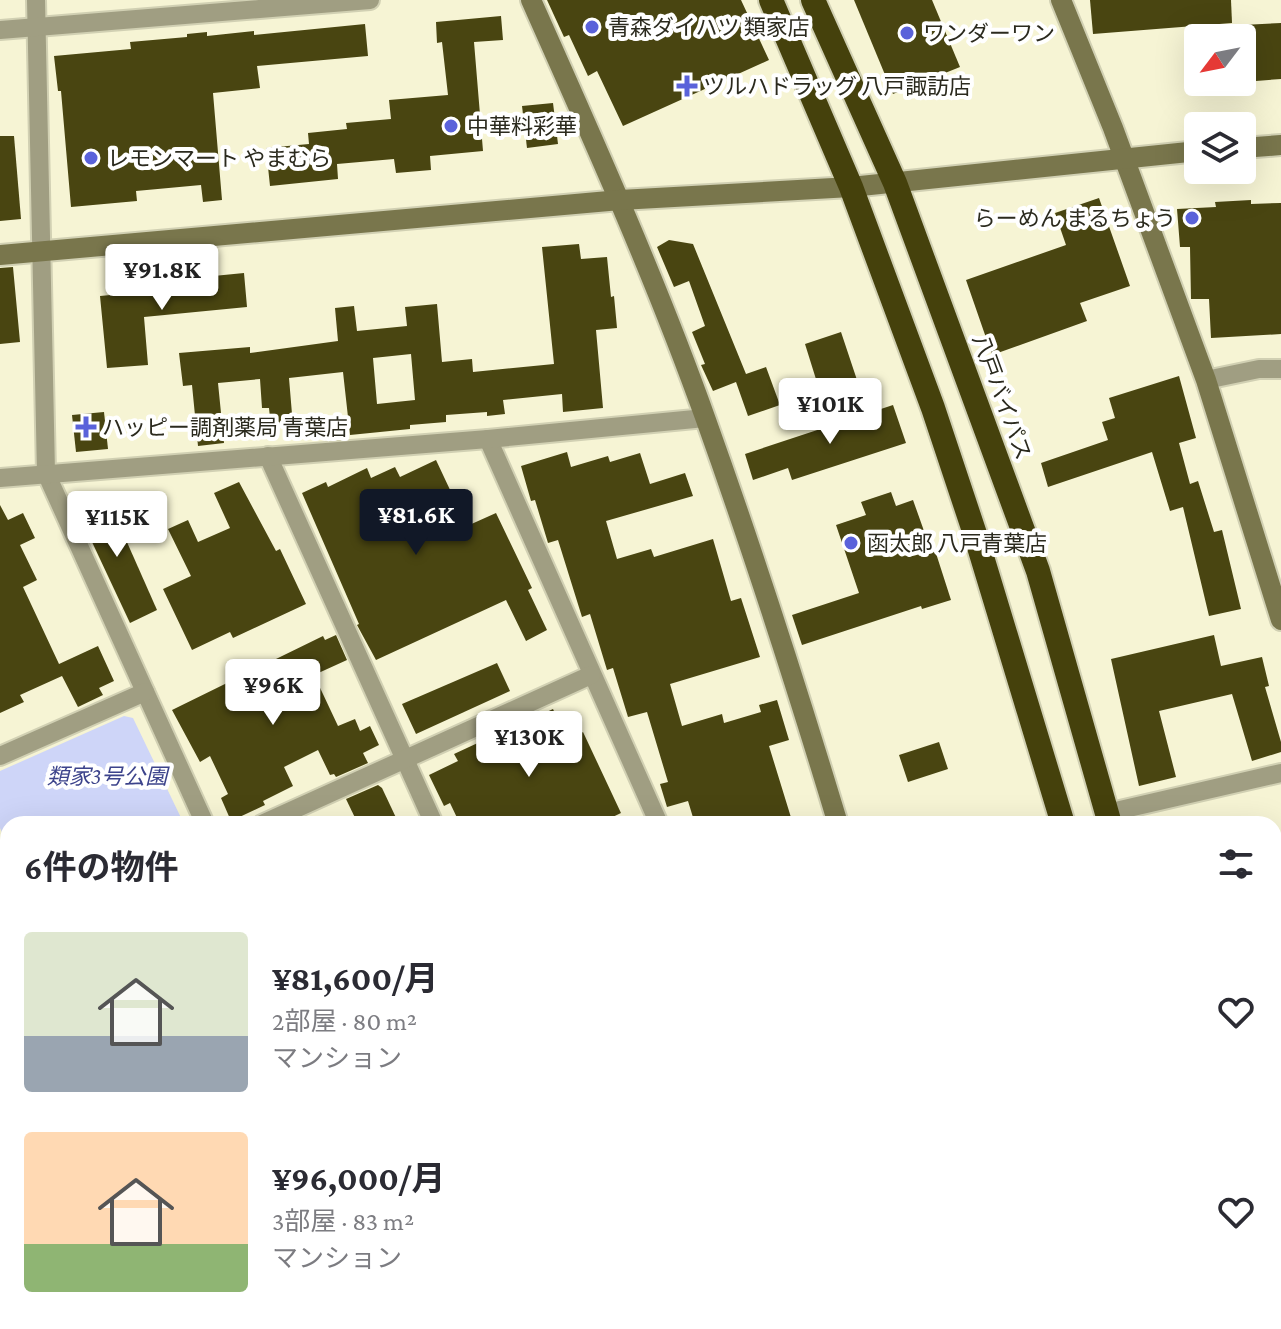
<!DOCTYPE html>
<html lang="ja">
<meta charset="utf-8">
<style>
:root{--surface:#fff;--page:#f7f7f7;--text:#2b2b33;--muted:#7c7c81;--accent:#111827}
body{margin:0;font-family:"Crimson Pro","Noto Sans JP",serif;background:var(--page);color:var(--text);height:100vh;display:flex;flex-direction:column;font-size:30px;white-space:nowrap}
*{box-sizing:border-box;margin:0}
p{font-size:26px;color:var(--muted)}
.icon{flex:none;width:44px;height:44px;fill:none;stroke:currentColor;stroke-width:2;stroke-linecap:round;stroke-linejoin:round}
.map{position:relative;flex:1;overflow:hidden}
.details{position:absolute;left:0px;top:816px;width:1282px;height:514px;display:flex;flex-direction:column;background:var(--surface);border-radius:24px 24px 0 0;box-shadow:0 8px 32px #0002}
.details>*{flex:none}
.needle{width:52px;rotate:238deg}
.tools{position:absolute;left:1184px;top:24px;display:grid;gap:16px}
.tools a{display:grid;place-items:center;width:72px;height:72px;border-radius:8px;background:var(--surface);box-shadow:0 8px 32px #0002;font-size:40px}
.price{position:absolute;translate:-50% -68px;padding:0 18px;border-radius:8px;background:#fff;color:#222;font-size:26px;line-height:52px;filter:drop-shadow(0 2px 4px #0008)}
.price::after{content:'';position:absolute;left:50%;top:48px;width:24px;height:18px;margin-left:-12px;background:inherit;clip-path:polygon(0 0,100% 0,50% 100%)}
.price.on{background:var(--accent);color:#fff}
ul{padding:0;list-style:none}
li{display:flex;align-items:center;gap:24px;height:200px;padding:0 24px}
li span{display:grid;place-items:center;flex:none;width:224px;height:160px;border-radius:8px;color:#555}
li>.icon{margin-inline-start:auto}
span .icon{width:96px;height:96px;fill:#fffc;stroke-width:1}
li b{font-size:34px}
h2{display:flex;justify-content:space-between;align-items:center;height:96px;padding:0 24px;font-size:34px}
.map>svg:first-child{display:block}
.green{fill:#ced5f8}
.building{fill:#494511;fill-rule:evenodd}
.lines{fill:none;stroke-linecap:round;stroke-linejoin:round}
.street-casing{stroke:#d1d0b3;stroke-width:22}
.secondary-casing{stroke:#d1d0b3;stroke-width:24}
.highway-casing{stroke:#d1d0b3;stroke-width:28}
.street{stroke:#a09e82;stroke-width:18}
.secondary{stroke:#79764c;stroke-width:20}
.highway{stroke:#45410c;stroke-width:24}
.poi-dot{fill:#5a62da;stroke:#fff;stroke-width:3}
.labels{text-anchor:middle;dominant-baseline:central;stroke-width:8;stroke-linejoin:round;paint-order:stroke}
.poi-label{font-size:22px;fill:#2b2a1e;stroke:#fff;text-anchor:start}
.street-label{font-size:22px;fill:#2b2a1e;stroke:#fff}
.park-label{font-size:22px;font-style:italic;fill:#3c438b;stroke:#fff}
</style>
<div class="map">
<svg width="1281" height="1329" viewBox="0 0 1281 1329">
<rect width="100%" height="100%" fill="#f6f4d4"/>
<g class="green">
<path d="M124 716 133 718 184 824H8V846L0 828V771Z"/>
<path d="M677 1322H917L918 1329H678Z"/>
</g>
<g class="building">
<path d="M547 0H741L769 60 623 126 597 71 588 76 569 35 564 37Z"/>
<path d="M854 0H932L960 67 893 94Z"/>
<path d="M1090 0H1231L1232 23 1093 34Z"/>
<path d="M501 16 503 40 474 42 483 151 430 156 431 170 396 173 394 159 337 164 338 179 270 186 266 148 309 144 308 133 347 129 346 123 391 119 389 100 448 95 442 42 437 43 436 22Z"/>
<path d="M1281 23V79L1243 82 1242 25Z"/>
<path d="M365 24 368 56 257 66 260 88 213 93 222 200 203 202 201 185 136 191 137 201 71 207 61 91H58L54 56 131 49 130 42 187 37V34L207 32V36L254 31V35Z"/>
<path d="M553 103 558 144 527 148 522 106Z"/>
<path d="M0 136H14L21 219 0 221Z"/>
<path d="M1099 198 1130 286 1080 303 1087 321 992 355 966 280 1066 245 1055 213Z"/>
<path d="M1251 200V204L1281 203V334L1211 338 1209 299H1191L1190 247H1180L1177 209 1216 207 1215 202Z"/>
<path d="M669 240 693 244 746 374 766 367 780 405 748 416 736 382 713 391 701 365 705 364 692 332 705 326 689 281 674 287 657 247Z"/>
<path d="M579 244 581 259 607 257 611 297 614 296 617 328 596 330 603 408 563 412 562 394 503 400 505 414 487 416V412L446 415V422L410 425V429L350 435 343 372 289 378 293 426 271 428 269 408H262L260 379 218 383 224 443 198 446 192 385 183 386 179 353 250 347V353L338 341 335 308 354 306 357 331 407 326 405 307 437 304 442 362 472 359 473 372 554 364 542 247ZM411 354 415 400 377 404 373 358Z"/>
<path d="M13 267 20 342 0 344V268Z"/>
<path d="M244 273 247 307 144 317 148 365 107 368 100 296 174 289 173 280Z"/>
<path d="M841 332 857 380 820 392 805 344Z"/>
<path d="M1179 376 1196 438 1179 443 1190 484 1198 481 1214 532 1222 530 1241 609 1209 616 1183 507 1170 511 1152 452 1048 487 1041 463 1108 440 1102 422 1115 418 1109 398Z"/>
<path d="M893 405 906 443 792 480 788 468 753 480 745 454Z"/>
<path d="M104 412 108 449 76 452 72 415Z"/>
<path d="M567 452 571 467 608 456 610 462 640 453 650 484 685 473 693 496 606 521 617 559 651 549 654 557 713 539 731 601 741 598 760 657 670 684 682 726 722 714 724 723 761 712 759 705 777 700 789 740 769 746 793 824H695L688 801 667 807 660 784 668 782 647 712 628 717 613 668 607 670 590 614 582 617 558 540 548 543 535 500 531 501 521 466Z"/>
<path d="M436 460 467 526 496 513 532 588 528 590 547 630 526 641 506 600 376 660 357 625 359 624 302 493 326 482 328 487 367 468 371 478 395 467 400 477Z"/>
<path d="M239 482 276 551 280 549 306 604 233 638 230 632 192 650 163 589 191 576 168 529 188 520 198 542 230 528 214 493Z"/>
<path d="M891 492 896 506 913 500 929 545 933 544 951 600 922 609 921 606 802 645 792 615 859 593 836 525 866 515 861 502Z"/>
<path d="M107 497 157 610 130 623 77 510Z"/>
<path d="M0 505 8 520 23 513 35 538 20 545 37 580 23 587 59 664 98 646 114 681 99 688 103 695 78 707 62 676 20 695 24 702 0 713Z"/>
<path d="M336 635 347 660 314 675 338 726 355 719 360 731 370 726 379 745 363 753 368 763 336 777 334 774 330 775 318 750 284 767 293 786 263 801 265 805 231 821 221 798 228 794 210 756 200 762 172 710 323 636 325 640Z"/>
<path d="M1214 635 1221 666 1262 657 1269 686 1265 687 1281 742V752L1252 761 1232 694 1159 711 1176 777 1139 786 1111 659Z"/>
<path d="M497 663 510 691 416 734 402 704Z"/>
<path d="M553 709 557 718 567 713 578 735 583 732 621 813 598 824H460L450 803 444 806 429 775 458 761 454 754 482 741 484 745 533 722 532 719Z"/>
<path d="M939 742 948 769 908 782 899 755Z"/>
<path d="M378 785 382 788 399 824H358L346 799Z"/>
</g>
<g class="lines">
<g class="street-casing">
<g id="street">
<path d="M36 0 46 473 205 824"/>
<path d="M0 30 370 0"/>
<path d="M1206 380 1259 369H1281"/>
<path d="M488 439 659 824"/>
<path d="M268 456 434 824"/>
<path d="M0 478 488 439 705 418"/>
<path d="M0 756 145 692"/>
<path d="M1107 813 1281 773"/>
<path d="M262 824 591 675"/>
<path d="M0 864 8 882"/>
<path d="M0 971 8 967"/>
<path d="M0 1117 8 1113"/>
<path d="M0 1260 8 1256"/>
<path d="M66 1322 69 1329"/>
<path d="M209 1322 213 1329"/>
<path d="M339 1322 342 1329"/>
<path d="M432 1322 436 1329"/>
</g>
</g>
<g class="secondary-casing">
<g id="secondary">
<path d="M531 0C593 139 655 277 706 420 754 554 797 688 838 824"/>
<path d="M1061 0 1113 128 1206 380 1281 620"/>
<path d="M1242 148 1281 145"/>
<path d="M0 255 620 200 851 187 1198 151"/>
<path d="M958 1322 959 1329"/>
</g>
</g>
<g class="highway-casing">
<g id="highway">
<path d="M771 0 851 187 933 408 976 537 1063 824"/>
<path d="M813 0 895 183 1038 571 1110 824"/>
<path d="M1176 1322 1177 1329"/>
<path d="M1221 1322 1222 1329"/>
</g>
</g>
<use href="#street" class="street"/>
<use href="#secondary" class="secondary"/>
<use href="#highway" class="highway"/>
</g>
<g class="poi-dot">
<circle cx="592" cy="27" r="8"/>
<circle cx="907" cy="33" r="8"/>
<path d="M683 74h8v8h8v8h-8v8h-8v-8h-8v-8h8z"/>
<circle cx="451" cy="126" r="8"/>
<circle cx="91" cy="158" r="8"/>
<circle cx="1192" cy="218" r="8"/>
<path d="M82 415h8v8h8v8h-8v8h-8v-8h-8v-8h8z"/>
<circle cx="851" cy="543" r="8"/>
</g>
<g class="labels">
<g class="poi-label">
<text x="608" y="27">青森ダイハツ 類家店</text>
<text x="923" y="33">ワンダーワン</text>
<text x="703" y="86">ツルハドラッグ 八戸諏訪店</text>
<text x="467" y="126">中華料彩華</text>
<text x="107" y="158">レモンマート やまむら</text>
<text x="1176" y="218" text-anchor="end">らーめん まるちょう</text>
<text x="102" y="427">ハッピー調剤薬局 青葉店</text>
<text x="867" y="543">函太郎 八戸青葉店</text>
</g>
<g class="street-label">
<text transform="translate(1002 397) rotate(70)">八戸バイパス</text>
</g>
<g class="park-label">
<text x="107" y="776">類家3号公園</text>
</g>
</g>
</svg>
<div class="tools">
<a><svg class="needle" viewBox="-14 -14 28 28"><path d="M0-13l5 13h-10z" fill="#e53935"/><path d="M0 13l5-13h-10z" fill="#7c7c81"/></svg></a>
<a><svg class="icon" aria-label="layers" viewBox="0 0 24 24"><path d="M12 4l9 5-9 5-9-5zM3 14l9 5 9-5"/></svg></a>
</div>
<b class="price" style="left:162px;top:312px">¥91.8K</b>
<b class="price" style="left:830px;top:446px">¥101K</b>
<b class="price on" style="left:416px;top:557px">¥81.6K</b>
<b class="price" style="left:117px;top:559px">¥115K</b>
<b class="price" style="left:273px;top:727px">¥96K</b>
<b class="price" style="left:529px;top:779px">¥130K</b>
<section class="details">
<h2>6件の物件<svg class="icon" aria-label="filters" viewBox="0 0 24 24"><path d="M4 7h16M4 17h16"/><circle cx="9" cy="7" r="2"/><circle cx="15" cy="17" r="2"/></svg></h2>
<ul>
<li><span style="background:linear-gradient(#dfe7d0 65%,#9aa5b1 0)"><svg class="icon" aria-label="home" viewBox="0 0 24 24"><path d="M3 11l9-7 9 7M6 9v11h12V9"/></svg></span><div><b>¥81,600/月</b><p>2部屋 · 80 m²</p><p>マンション</p></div><svg class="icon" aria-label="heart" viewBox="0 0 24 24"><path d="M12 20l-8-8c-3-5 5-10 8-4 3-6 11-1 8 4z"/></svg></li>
<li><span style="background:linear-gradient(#ffd9b3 70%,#8fb573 0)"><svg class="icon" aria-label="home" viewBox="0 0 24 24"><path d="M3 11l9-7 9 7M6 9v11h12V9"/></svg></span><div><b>¥96,000/月</b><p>3部屋 · 83 m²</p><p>マンション</p></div><svg class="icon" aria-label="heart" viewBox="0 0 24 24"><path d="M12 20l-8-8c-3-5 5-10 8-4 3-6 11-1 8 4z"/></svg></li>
</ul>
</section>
</div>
